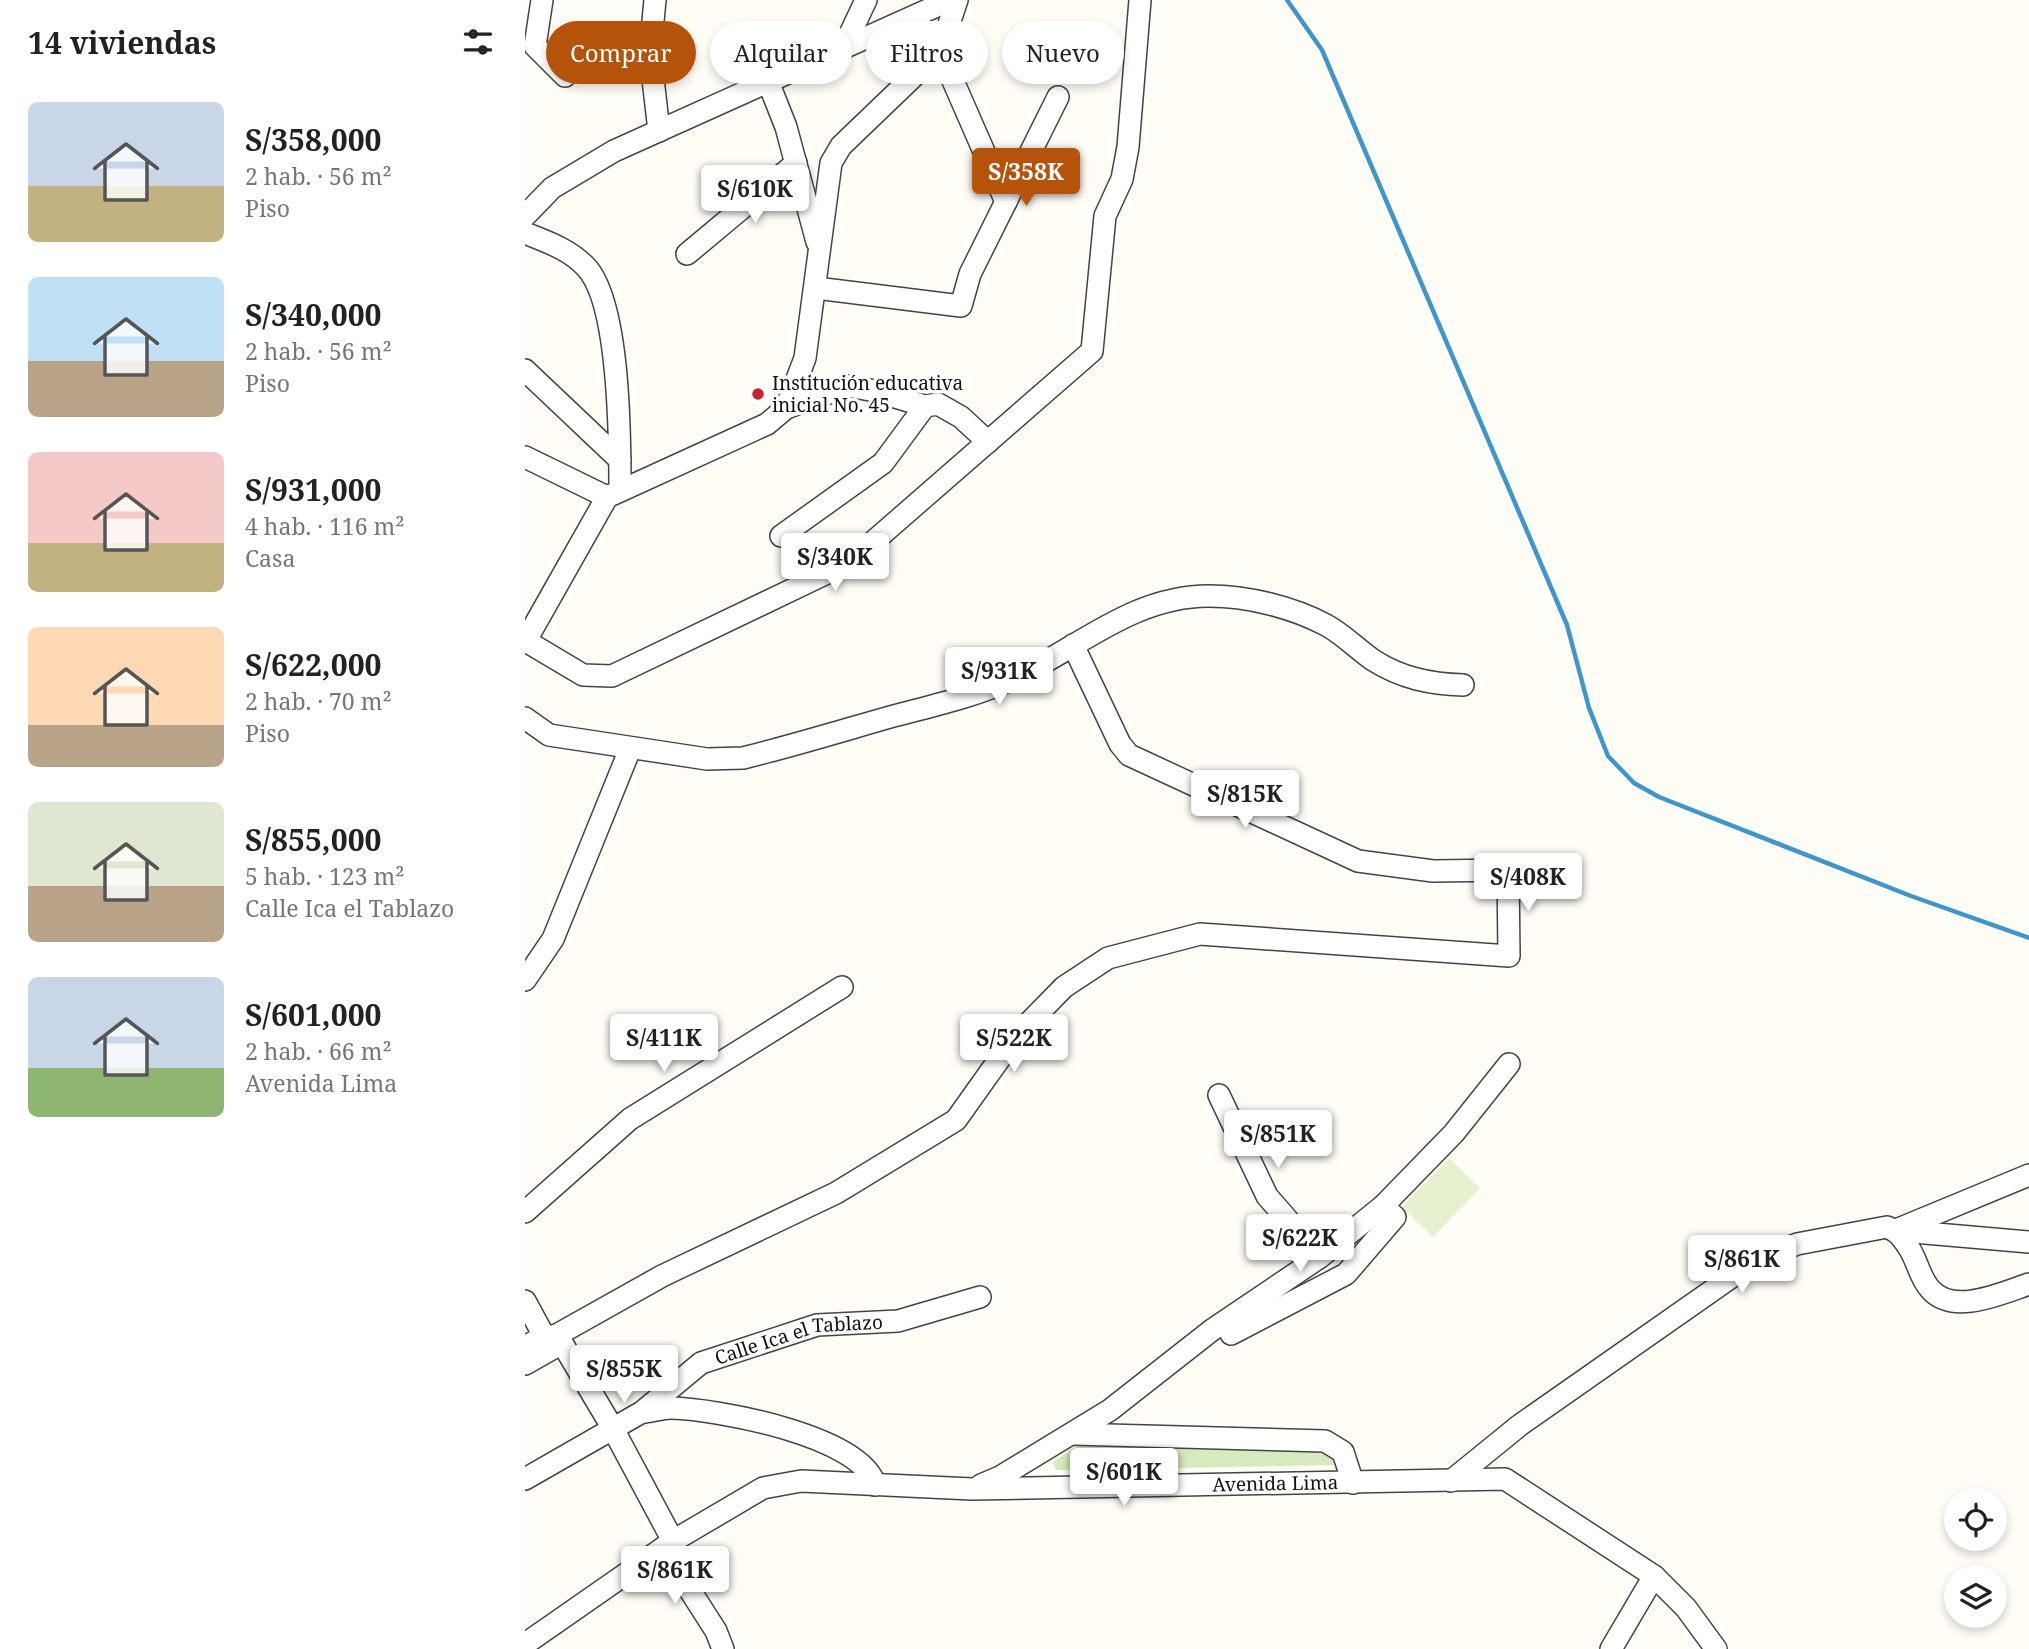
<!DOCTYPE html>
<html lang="es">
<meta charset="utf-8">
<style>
:root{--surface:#fff;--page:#f2f2f2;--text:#222;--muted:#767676;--accent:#b45309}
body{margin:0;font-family:"Noto Serif",serif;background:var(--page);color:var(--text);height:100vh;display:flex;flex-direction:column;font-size:26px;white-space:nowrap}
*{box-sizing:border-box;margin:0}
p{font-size:23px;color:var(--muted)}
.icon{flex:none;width:38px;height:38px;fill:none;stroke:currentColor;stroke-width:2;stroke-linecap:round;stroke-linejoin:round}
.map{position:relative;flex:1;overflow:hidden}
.details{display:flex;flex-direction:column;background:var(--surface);width:525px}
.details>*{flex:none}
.hud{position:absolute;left:21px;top:21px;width:665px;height:63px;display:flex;gap:14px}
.fabs{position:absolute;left:1419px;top:1488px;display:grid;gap:14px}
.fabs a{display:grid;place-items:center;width:63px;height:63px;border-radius:50%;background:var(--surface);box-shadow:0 4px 10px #0003;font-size:35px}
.price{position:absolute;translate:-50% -60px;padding:0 16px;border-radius:7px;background:#fff;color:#222;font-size:23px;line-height:46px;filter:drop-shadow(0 2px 4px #0008)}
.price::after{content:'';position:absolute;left:50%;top:42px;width:21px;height:16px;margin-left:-10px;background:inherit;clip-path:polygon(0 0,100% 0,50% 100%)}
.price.active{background:var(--accent);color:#fff}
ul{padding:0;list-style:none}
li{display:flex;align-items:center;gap:21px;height:175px;padding:0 28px}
li span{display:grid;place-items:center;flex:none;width:196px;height:140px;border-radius:10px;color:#555}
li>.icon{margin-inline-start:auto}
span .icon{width:84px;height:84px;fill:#fffc;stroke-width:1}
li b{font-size:30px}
h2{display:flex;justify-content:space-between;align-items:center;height:84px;padding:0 28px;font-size:30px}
.tag{padding:0 24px;border-radius:32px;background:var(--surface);box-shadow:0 4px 10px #0003;font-size:24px;line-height:63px}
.tag.active{background:var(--accent);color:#fff}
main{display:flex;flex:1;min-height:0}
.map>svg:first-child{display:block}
.green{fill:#d5ebbd}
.pitch{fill:#e6f2cf}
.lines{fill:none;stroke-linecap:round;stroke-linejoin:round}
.stream{stroke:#3f96cf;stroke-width:4.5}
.minor-casing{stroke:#444;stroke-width:24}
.minor{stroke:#fff;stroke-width:21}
.poi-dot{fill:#c4262e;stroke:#fff;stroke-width:2.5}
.labels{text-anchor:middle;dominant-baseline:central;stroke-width:7;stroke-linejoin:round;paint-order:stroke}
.poi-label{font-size:19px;fill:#111;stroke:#fff;text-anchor:start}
.street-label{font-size:19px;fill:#111;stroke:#fff}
</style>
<main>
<section class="details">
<h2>14 viviendas<svg class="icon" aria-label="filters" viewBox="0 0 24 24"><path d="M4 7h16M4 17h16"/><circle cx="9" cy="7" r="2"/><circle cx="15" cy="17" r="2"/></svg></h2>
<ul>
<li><span style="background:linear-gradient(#c9d6e8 60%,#c2b280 0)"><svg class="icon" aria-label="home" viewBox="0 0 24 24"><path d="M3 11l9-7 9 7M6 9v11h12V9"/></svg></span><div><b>S/358,000</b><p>2 hab. · 56 m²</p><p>Piso</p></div></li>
<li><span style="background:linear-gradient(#bfe0f5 60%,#b9a48a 0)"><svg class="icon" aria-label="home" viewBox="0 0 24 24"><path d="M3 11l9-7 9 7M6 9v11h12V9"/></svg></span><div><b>S/340,000</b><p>2 hab. · 56 m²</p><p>Piso</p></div></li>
<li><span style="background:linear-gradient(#f6c9c9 65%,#c2b280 0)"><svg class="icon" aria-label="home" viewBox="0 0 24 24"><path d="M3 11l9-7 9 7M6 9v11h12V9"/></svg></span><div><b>S/931,000</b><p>4 hab. · 116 m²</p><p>Casa</p></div></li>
<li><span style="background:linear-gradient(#ffd9b3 70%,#b9a48a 0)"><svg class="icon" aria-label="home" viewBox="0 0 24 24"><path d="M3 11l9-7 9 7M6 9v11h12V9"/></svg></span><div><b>S/622,000</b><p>2 hab. · 70 m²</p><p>Piso</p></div></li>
<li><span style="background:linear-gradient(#dfe7d0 60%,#b9a48a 0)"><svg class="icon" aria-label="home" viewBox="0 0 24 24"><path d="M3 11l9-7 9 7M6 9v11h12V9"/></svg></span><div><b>S/855,000</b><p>5 hab. · 123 m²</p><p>Calle Ica el Tablazo</p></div></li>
<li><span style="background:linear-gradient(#c9d6e8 65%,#8fb573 0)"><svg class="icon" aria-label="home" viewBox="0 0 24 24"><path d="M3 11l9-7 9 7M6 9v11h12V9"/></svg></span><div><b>S/601,000</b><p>2 hab. · 66 m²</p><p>Avenida Lima</p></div></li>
</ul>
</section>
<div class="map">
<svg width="1504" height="1649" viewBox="0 0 1504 1649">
<rect width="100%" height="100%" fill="#fffdf5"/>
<path class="green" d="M559 1441 796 1445 816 1465 531 1470 528 1462Z"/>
<path class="pitch" d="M924 1158 955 1188 908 1237 877 1207Z"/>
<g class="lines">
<path class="stream" d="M762 0 797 50 1042 625 1064 708 1083 756 1109 783 1134 797 1386 896 1504 938"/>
<g class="minor-casing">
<g id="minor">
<path d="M17 0 10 46 40 76"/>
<path d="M130 0 125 53 134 131"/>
<path d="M317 51 341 0"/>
<path d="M415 51 481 202"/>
<path d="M244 84 261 127 292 242"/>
<path d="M0 216 27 188 89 151 425 0"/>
<path d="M0 233C22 242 44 249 61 267 95 303 95 439 95 489"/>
<path d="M162 254 271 163"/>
<path d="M291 288 436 306 445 274 533 97"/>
<path d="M0 370 95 460"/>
<path d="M261 408 324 386 350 391 400 406 413 404 436 417 463 442"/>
<path d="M0 457 82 497"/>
<path d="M256 536 358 463 400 406"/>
<path d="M1 641 58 675 87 676 304 572 333 555 567 351 580 216 597 179 603 147 615 0"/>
<path d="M0 642 82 497 242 424 261 408 280 358 306 163 316 146 415 51 432 0"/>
<path d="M0 718 24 735 182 759 218 758C267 746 316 731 365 717 406 706 449 697 487 679 553 649 607 596 684 596 722 596 767 607 801 625 818 634 832 649 848 660 876 678 905 684 938 685"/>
<path d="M0 980 28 939 105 749"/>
<path d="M694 1095 742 1196 795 1257"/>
<path d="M0 1212 105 1119 317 987"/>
<path d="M1371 1230 1504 1175"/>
<path d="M1377 1231 1504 1242"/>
<path d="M0 1301 19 1336H30L37 1343 87 1427 148 1541"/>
<path d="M706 1334 821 1274 870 1217 858 1206"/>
<path d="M30 1336 137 1276 311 1193 431 1120 490 1037 539 987 583 958 675 934 984 956 983 870 908 871 833 861 604 755 595 744 548 645"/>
<path d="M0 1347 19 1336"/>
<path d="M0 1364 37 1343"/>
<path d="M120 1412C128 1411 138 1408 146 1408 192 1409 337 1436 350 1485"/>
<path d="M547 1434 800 1441 818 1452 828 1483"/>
<path id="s1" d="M0 1479 117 1412 176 1363 292 1325 373 1321 455 1297"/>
<path d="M926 1481 995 1425 1228 1262 1272 1244 1362 1227C1372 1231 1376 1236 1382 1245 1392 1258 1394 1277 1405 1289 1428 1316 1477 1293 1504 1284"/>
<path d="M456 1485 475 1477 585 1410 687 1330 795 1257 858 1206 929 1133 984 1064"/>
<path d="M138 1548 191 1631 198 1649"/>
<path id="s2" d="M0 1644 148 1541 238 1488 276 1481 447 1489 980 1479 1129 1576 1161 1608 1191 1649"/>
<path d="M1086 1649 1129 1576"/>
</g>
</g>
<use href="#minor" class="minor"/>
</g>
<circle class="poi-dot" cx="233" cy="394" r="7"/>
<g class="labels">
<g class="poi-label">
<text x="247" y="383">Institución educativa<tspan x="247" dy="22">inicial No. 45</tspan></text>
</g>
<g class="street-label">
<text stroke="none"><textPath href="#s1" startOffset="313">Calle Ica el Tablazo</textPath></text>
<text stroke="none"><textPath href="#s2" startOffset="798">Avenida Lima</textPath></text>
</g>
</g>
</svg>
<div class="fabs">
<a><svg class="icon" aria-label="locate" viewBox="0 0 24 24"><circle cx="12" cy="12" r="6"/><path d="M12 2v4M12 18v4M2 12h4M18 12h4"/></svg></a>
<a><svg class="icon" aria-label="layers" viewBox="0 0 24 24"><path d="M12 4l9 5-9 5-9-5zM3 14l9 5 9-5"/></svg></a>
</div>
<b class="price active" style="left:501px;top:208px">S/358K</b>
<b class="price" style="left:230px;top:225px">S/610K</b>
<b class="price" style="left:310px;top:593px">S/340K</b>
<b class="price" style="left:474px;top:707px">S/931K</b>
<b class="price" style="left:720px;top:830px">S/815K</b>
<b class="price" style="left:1003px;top:913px">S/408K</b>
<b class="price" style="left:139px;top:1074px">S/411K</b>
<b class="price" style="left:489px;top:1074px">S/522K</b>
<b class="price" style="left:753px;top:1170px">S/851K</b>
<b class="price" style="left:775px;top:1274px">S/622K</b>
<b class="price" style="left:1217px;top:1295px">S/861K</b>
<b class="price" style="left:99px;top:1405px">S/855K</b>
<b class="price" style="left:599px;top:1508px">S/601K</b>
<b class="price" style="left:150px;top:1606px">S/861K</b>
<div class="hud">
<a class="tag active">Comprar</a>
<a class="tag">Alquilar</a>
<a class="tag">Filtros</a>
<a class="tag">Nuevo</a>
</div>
</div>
</main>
